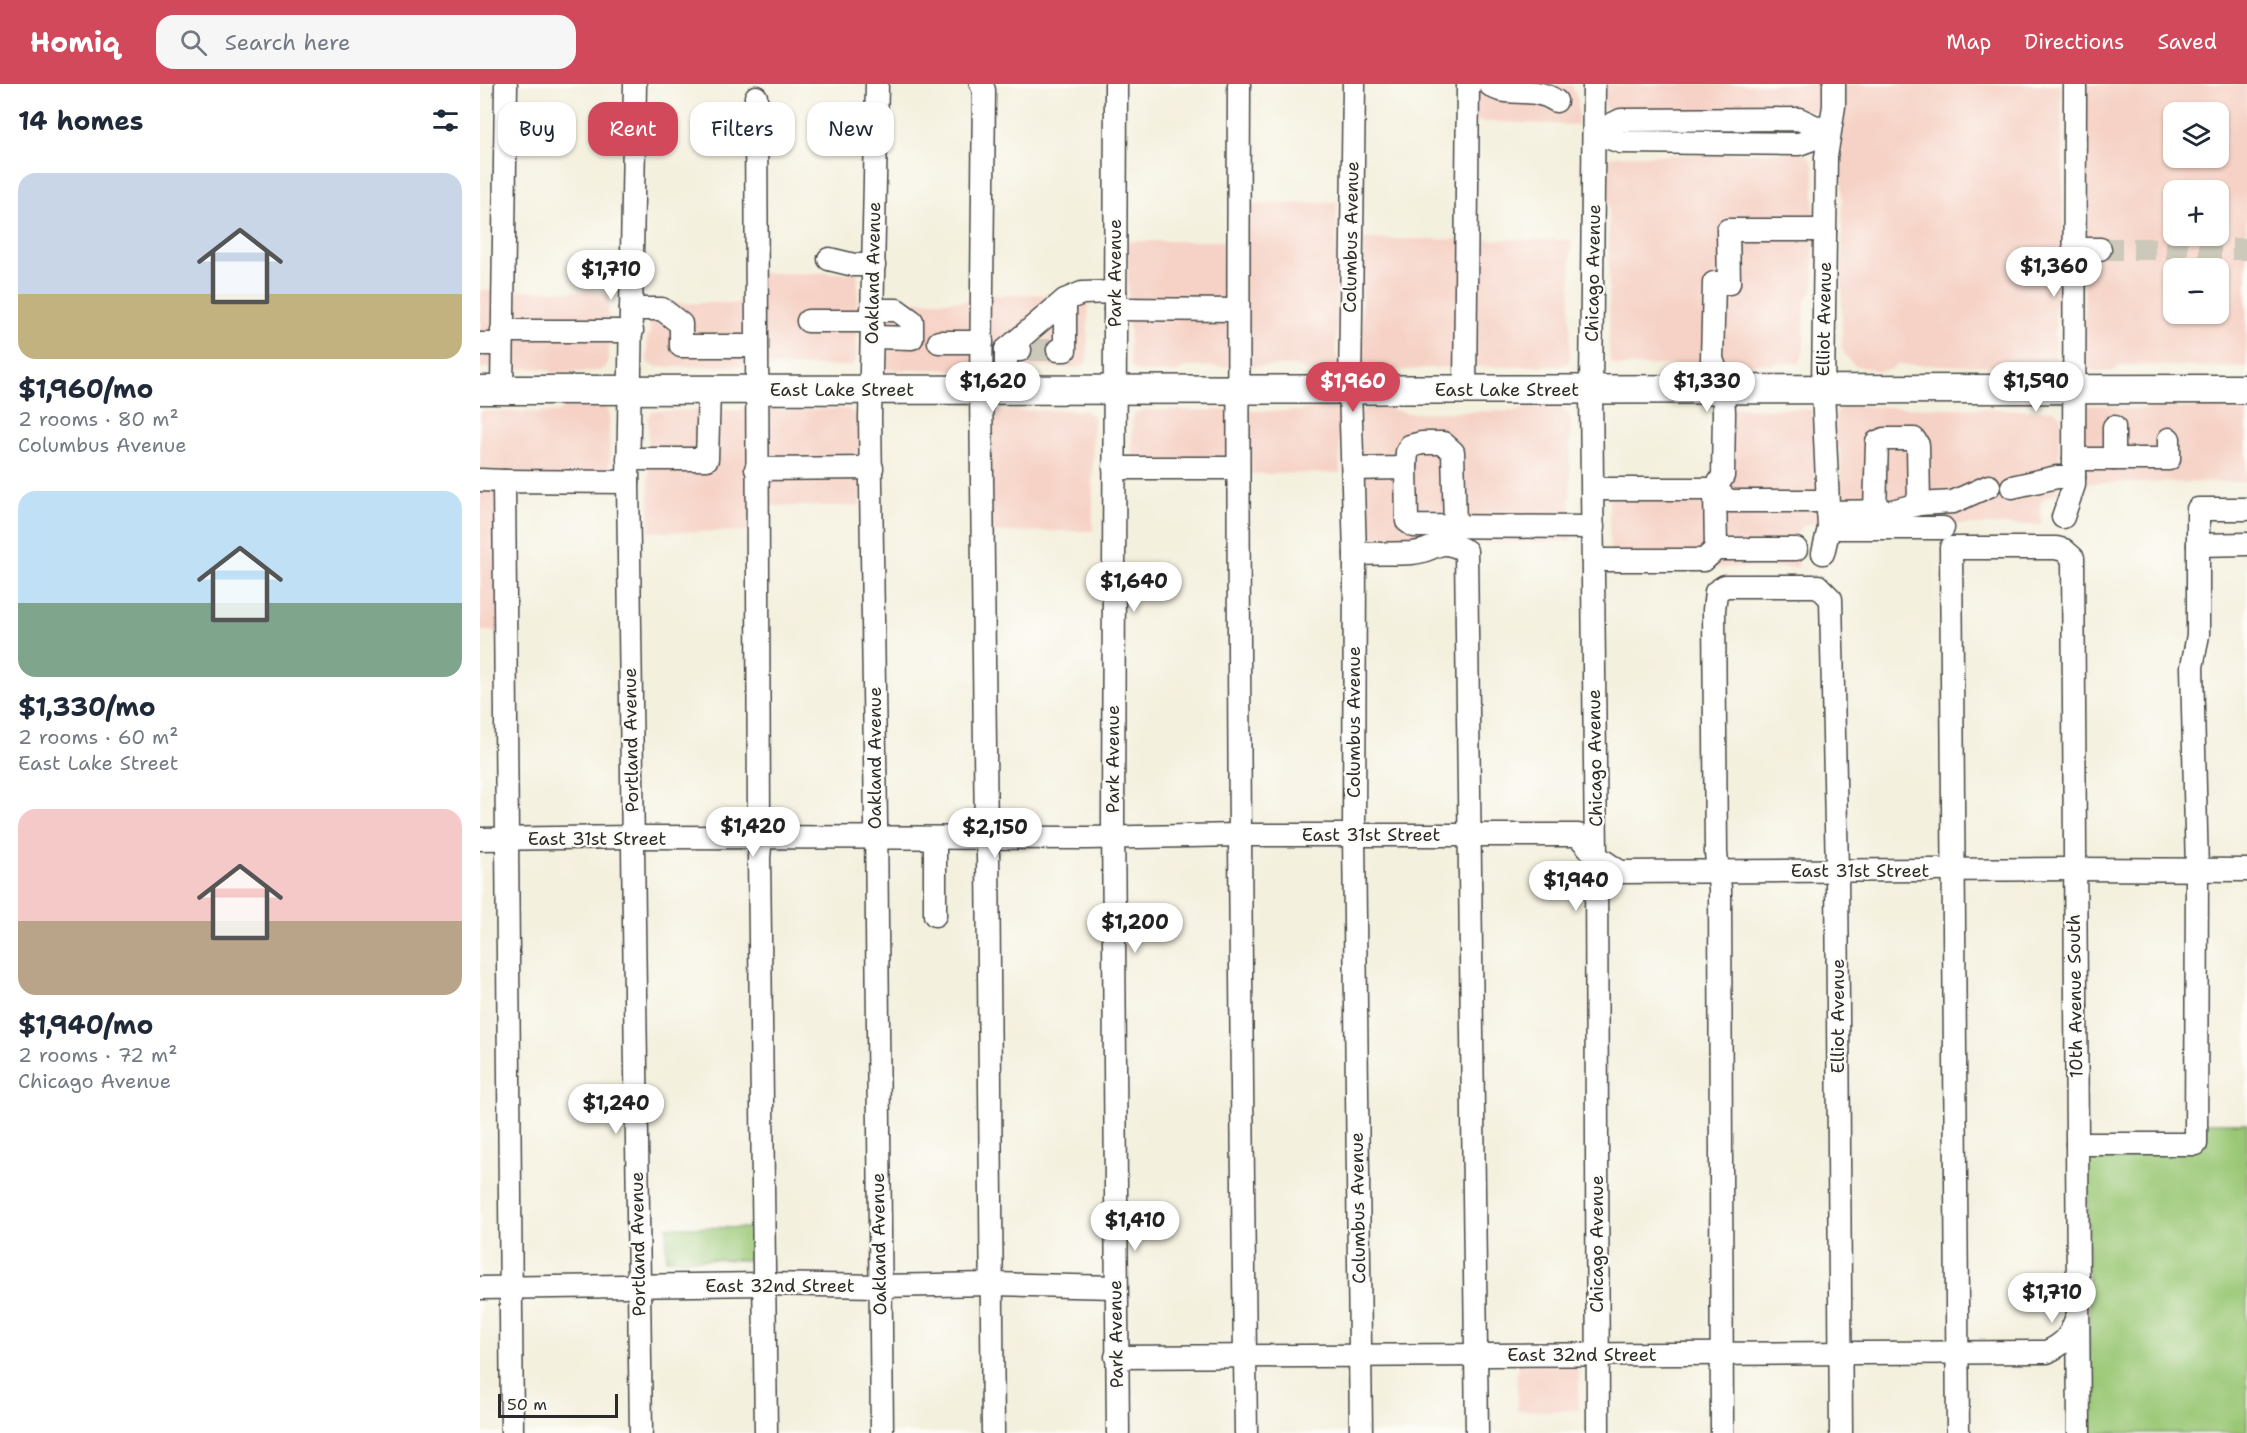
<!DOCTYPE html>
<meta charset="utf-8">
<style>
:root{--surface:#fff;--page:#f6f6f7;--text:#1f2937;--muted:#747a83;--accent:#d1495b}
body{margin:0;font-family:"Shantell Sans",sans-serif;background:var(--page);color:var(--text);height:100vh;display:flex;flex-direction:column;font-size:22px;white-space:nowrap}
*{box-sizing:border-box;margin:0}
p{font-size:20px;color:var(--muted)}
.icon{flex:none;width:33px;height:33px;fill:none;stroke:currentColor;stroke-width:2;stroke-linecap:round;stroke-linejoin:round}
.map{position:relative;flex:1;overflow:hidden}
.drawer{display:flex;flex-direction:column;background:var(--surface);width:480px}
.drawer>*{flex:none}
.guide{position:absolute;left:18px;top:18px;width:570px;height:54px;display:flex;gap:12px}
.fabs{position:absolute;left:1683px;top:18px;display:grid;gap:12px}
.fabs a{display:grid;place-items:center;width:66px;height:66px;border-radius:12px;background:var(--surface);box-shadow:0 2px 4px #0004;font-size:30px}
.scale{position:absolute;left:18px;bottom:15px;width:120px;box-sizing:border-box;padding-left:6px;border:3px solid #2b2b2b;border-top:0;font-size:16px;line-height:21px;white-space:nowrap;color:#2b2b2b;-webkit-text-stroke:4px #fdfcf7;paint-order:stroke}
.price{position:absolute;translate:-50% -51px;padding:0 14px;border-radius:21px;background:#fff;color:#222;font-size:20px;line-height:39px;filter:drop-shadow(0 2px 3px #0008)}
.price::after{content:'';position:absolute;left:50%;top:36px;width:18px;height:14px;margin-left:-9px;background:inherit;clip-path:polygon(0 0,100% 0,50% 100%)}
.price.selected{background:var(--accent);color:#fff}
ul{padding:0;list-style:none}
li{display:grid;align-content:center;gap:12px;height:318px;padding:0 18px}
li span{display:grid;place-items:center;height:186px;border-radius:18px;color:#555}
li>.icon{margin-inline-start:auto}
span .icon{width:108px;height:108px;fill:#fffc;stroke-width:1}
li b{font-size:26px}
h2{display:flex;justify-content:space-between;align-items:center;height:72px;padding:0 18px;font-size:26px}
.chip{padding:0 21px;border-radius:18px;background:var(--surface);box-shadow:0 2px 4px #0004;font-size:21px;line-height:54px}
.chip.selected{background:var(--accent);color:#fff}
header{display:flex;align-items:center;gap:36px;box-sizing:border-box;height:84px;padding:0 30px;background:var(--accent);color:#fff}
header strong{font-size:28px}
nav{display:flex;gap:33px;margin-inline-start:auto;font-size:21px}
.search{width:420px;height:54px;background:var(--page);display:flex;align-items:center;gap:15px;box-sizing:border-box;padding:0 21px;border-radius:18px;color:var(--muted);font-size:22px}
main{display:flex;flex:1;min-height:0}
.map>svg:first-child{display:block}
.built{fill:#f6d1c5;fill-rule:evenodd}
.green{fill:#9ac774;stroke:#627950;stroke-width:1.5}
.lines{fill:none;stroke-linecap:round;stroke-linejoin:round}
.minor-tunnel{stroke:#ccc9ba;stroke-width:22;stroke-dasharray:22 11;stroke-linecap:butt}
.minor-casing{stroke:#494946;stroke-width:25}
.major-casing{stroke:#494946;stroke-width:31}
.minor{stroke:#fff;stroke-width:22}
.major{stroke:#fff;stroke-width:28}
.labels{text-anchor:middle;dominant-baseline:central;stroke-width:5;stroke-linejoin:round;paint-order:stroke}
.street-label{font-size:18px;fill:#2b2b2b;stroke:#fdfcf7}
</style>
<header>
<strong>Homiq</strong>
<div class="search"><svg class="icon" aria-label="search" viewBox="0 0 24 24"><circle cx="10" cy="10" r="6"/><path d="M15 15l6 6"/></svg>Search here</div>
<nav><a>Map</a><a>Directions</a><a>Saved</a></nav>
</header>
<main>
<section class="drawer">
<h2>14 homes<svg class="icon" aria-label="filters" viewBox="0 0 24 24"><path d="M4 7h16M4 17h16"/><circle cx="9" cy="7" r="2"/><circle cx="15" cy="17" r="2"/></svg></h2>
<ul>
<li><span style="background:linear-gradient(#c9d6e8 65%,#c2b280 0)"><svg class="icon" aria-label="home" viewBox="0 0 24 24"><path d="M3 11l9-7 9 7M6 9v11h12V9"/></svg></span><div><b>$1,960/mo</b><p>2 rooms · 80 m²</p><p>Columbus Avenue</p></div></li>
<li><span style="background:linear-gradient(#bfe0f5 60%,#7fa58c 0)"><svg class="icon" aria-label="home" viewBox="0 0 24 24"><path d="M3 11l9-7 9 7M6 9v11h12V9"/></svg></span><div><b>$1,330/mo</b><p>2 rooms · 60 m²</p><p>East Lake Street</p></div></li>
<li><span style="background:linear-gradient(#f6c9c9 60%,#b9a48a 0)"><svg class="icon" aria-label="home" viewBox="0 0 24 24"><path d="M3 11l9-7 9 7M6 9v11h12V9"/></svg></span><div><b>$1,940/mo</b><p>2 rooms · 72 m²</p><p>Chicago Avenue</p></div></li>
</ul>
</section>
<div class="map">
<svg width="1767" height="1349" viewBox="0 0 1767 1349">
<rect width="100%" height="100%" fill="#fdfcf7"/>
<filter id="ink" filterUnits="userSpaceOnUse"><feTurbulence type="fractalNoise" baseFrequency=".0167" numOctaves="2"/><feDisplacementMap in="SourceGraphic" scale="12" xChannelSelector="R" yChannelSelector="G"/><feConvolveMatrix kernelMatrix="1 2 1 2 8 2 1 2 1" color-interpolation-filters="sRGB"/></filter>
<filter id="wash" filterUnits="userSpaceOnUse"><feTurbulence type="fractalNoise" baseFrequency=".008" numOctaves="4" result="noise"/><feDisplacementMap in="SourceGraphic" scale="24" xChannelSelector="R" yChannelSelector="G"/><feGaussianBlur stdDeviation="1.35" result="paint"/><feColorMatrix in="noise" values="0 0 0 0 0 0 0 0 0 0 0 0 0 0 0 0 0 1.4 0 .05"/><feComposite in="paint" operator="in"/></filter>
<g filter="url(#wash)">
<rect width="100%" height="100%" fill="#f4f0de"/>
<g class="built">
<path d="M990 0H1091L1098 16V41L989 37Z"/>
<path d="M1123 0H1341V22L1334 27 1135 30 1125 24Z"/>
<path d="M1362 0H1581L1585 205 1575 224V279L1570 282 1416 281 1412 285 1399 287 1374 281 1364 270 1362 264Z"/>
<path d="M1602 0H1767V284L1643 281 1632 287H1614L1605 284ZM1694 28H1738V74H1694ZM1694 106H1738V152H1694ZM1694 184H1738V230H1694Z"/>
<path d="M1320 68 1329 73 1334 82V204L1325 217 1324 267 1320 279 1137 282 1131 279 1129 274V76L1132 72Z"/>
<path d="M857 118 856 270 858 277 856 283 850 287 835 289 813 282 706 283 695 289 659 288 653 285 650 281 647 157H759L761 121Z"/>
<path d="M882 155 1091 156 1090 274 1088 279 1081 282 962 283 892 289 885 286 882 281Z"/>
<path d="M277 189H378L376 276 372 282 177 283 172 282 167 277V254L170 248 169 219H275Z"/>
<path d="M0 206 128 208 129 276 126 283 119 287 75 289 65 285 0 284Z"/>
<path d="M609 210 607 275 605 280 599 283 407 286 400 281 398 274 403 241V217H505V211Z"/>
<path d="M833 320 851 321 857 323 860 329V389L652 391V337L654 329 662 326 820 327Z"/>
<path d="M1609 321H1631L1641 325 1767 323V398L1600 399 1601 325Z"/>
<path d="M1366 322 1574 326 1580 331 1583 343 1579 354V408L1563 415 1560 423 1562 441H1360V367L1354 357 1353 339 1356 330 1361 324Z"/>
<path d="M86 323H122L129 326 130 395 27 397 26 547H0V327L76 329Z"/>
<path d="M1048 323H1080L1086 326 1090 334 1091 458 883 460 880 330 883 326 886 324H909L925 329 1039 327Z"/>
<path d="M1243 324 1328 325 1333 328 1335 392 1341 397 1339 435 1335 439 1327 440 1319 446 1313 455V471L1320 483 1130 485 1129 403 1245 404Z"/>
<path d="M368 325 379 332 380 422H278V447L169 448 168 333 172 327Z"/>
<path d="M604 326 613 332V447L501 448 500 327Z"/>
<path d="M1037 1280H1089L1094 1282 1099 1287V1326L1037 1327Z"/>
</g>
<g class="green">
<path d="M1727 1039H1767V1349H1610L1607 1063H1718Z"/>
<path d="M187 1143 277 1144V1176L186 1175Z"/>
</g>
</g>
<g filter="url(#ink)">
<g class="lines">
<g class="minor-tunnel">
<path d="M1620 165H1767"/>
<path d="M549 266H578"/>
</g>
<g class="minor-casing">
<g id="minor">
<path d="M155 0 148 398 161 1349"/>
<path d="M397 0 390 334 396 738 402 1349"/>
<path d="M501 0 504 6 501 305 506 754 508 771 513 1349"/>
<path d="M636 0 633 736 638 1349"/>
<path d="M759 0C757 450 760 899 766 1349"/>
<path d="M874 0 870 305 875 470 874 751 881 1349"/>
<path d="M1009 0C1025 15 1051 0 1076 17"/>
<path d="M1114 0 1111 306 1116 772 1118 1349"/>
<path d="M276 13 279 737 281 754 279 773 286 1349"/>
<path d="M1114 49 1141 36 1319 35 1349 49"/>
<path d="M1114 49 1141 58 1319 60 1349 49"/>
<path d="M1345 146H1248L1249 199H1234L1232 275 1243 306 1244 329 1243 392 1235 405 1249 417H1347"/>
<path d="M1594 165H1620"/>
<path d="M349 175 374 181H394"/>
<path d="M151 225H182L201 240V262H276"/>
<path d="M635 225 758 226"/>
<path d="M328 237H392"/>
<path d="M22 247H152"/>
<path d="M392 253 432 254V237L417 226H392"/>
<path d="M459 258H502"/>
<path d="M0 260H22"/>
<path d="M526 266 585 216"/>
<path d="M578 266H585V216L602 209 635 208"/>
<path d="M526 305V266H540"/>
<path d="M22 306 26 0"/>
<path d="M985 306 988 0"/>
<path d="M148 375H227L229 306"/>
<path d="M1594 375H1689V355"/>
<path d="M1634 375V343"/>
<path d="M926 382 927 368 930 362 942 359H963L973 368 975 442"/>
<path d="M634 384H758"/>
<path d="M276 385 392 384"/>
<path d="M873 385 918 384 926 382 927 437 934 442 1113 443"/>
<path d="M0 396 24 397"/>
<path d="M1532 403 1577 393H1594"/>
<path d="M1113 405H1235L1236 465H1316"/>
<path d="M1348 428 1412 427 1439 420 1473 418 1509 402"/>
<path d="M1395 428 1397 358 1404 355H1434L1438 361 1439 420"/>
<path d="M1583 433 1594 401 1595 0"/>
<path d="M1349 444H1463"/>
<path d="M1718 461 1767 460"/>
<path d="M1343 469 1349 444 1343 306 1346 73 1354 22V0"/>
<path d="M875 470C894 469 913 470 932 469 958 467 956 451 986 467L997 1349"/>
<path d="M1113 476H1224L1236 465"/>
<path d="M455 754V831"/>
<path d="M0 755 152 753 607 754 759 751H1098L1116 772 1140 788 1594 785 1767 786"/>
<path d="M1597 1060H1716L1717 787 1712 583 1718 551V425H1767"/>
<path d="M0 1204 283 1200 399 1202 511 1200 635 1203"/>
<path d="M636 1273 1567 1268C1585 1259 1589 1254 1596 1235"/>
<path d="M32 1349 24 397 148 398"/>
<path d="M1242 1349 1240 805 1236 769 1234 526 1236 508 1245 502H1338L1351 515 1357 787 1361 1349"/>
<path d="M1478 1349 1471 464H1576L1584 466 1593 474 1599 1349"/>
</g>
</g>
<g class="major-casing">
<path id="major" d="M0 306 1767 305"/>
</g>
<use href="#minor" class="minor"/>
<use href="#major" class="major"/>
</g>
</g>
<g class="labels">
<g class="street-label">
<text transform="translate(871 153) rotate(-89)">Columbus Avenue</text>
<text transform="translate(393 189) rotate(-89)">Oakland Avenue</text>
<text transform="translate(635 189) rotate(-90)">Park Avenue</text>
<text transform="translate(1113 189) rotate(-89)">Chicago Avenue</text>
<text transform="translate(1344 235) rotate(-89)">Elliot Avenue</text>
<text x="362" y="306">East Lake Street</text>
<text x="1027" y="306">East Lake Street</text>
<text transform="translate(874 638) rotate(-90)">Columbus Avenue</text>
<text transform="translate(151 656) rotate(-91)">Portland Avenue</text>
<text transform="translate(395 674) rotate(-90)">Oakland Avenue</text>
<text transform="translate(1115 674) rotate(-91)">Chicago Avenue</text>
<text transform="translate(633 675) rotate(-90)">Park Avenue</text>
<text x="891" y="751">East 31st Street</text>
<text x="117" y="755">East 31st Street</text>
<text x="1380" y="787">East 31st Street</text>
<text transform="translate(1595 912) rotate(-91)">10th Avenue South</text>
<text transform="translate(1358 932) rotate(-90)">Elliot Avenue</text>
<text transform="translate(878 1124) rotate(-91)">Columbus Avenue</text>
<text transform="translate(158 1160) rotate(-91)">Portland Avenue</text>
<text transform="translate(399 1160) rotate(-91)">Oakland Avenue</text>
<text transform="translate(1117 1160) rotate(-90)">Chicago Avenue</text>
<text x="300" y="1202">East 32nd Street</text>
<text transform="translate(636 1250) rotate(-91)">Park Avenue</text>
<text x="1102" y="1271">East 32nd Street</text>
</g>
</g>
</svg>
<div class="fabs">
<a><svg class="icon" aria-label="layers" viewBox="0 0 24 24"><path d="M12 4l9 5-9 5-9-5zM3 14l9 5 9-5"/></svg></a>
<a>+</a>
<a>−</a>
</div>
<div class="scale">50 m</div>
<b class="price" style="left:1574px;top:214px">$1,360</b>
<b class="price" style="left:131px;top:217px">$1,710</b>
<b class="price" style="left:513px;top:329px">$1,620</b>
<b class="price selected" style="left:873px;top:329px">$1,960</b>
<b class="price" style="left:1227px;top:329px">$1,330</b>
<b class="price" style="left:1556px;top:329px">$1,590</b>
<b class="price" style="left:654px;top:529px">$1,640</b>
<b class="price" style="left:273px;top:774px">$1,420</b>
<b class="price" style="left:515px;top:775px">$2,150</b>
<b class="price" style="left:1096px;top:828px">$1,940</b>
<b class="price" style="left:655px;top:870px">$1,200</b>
<b class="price" style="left:136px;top:1051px">$1,240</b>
<b class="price" style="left:655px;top:1168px">$1,410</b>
<b class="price" style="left:1572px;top:1240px">$1,710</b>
<div class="guide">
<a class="chip">Buy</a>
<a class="chip selected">Rent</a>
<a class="chip">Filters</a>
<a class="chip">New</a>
</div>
</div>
</main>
